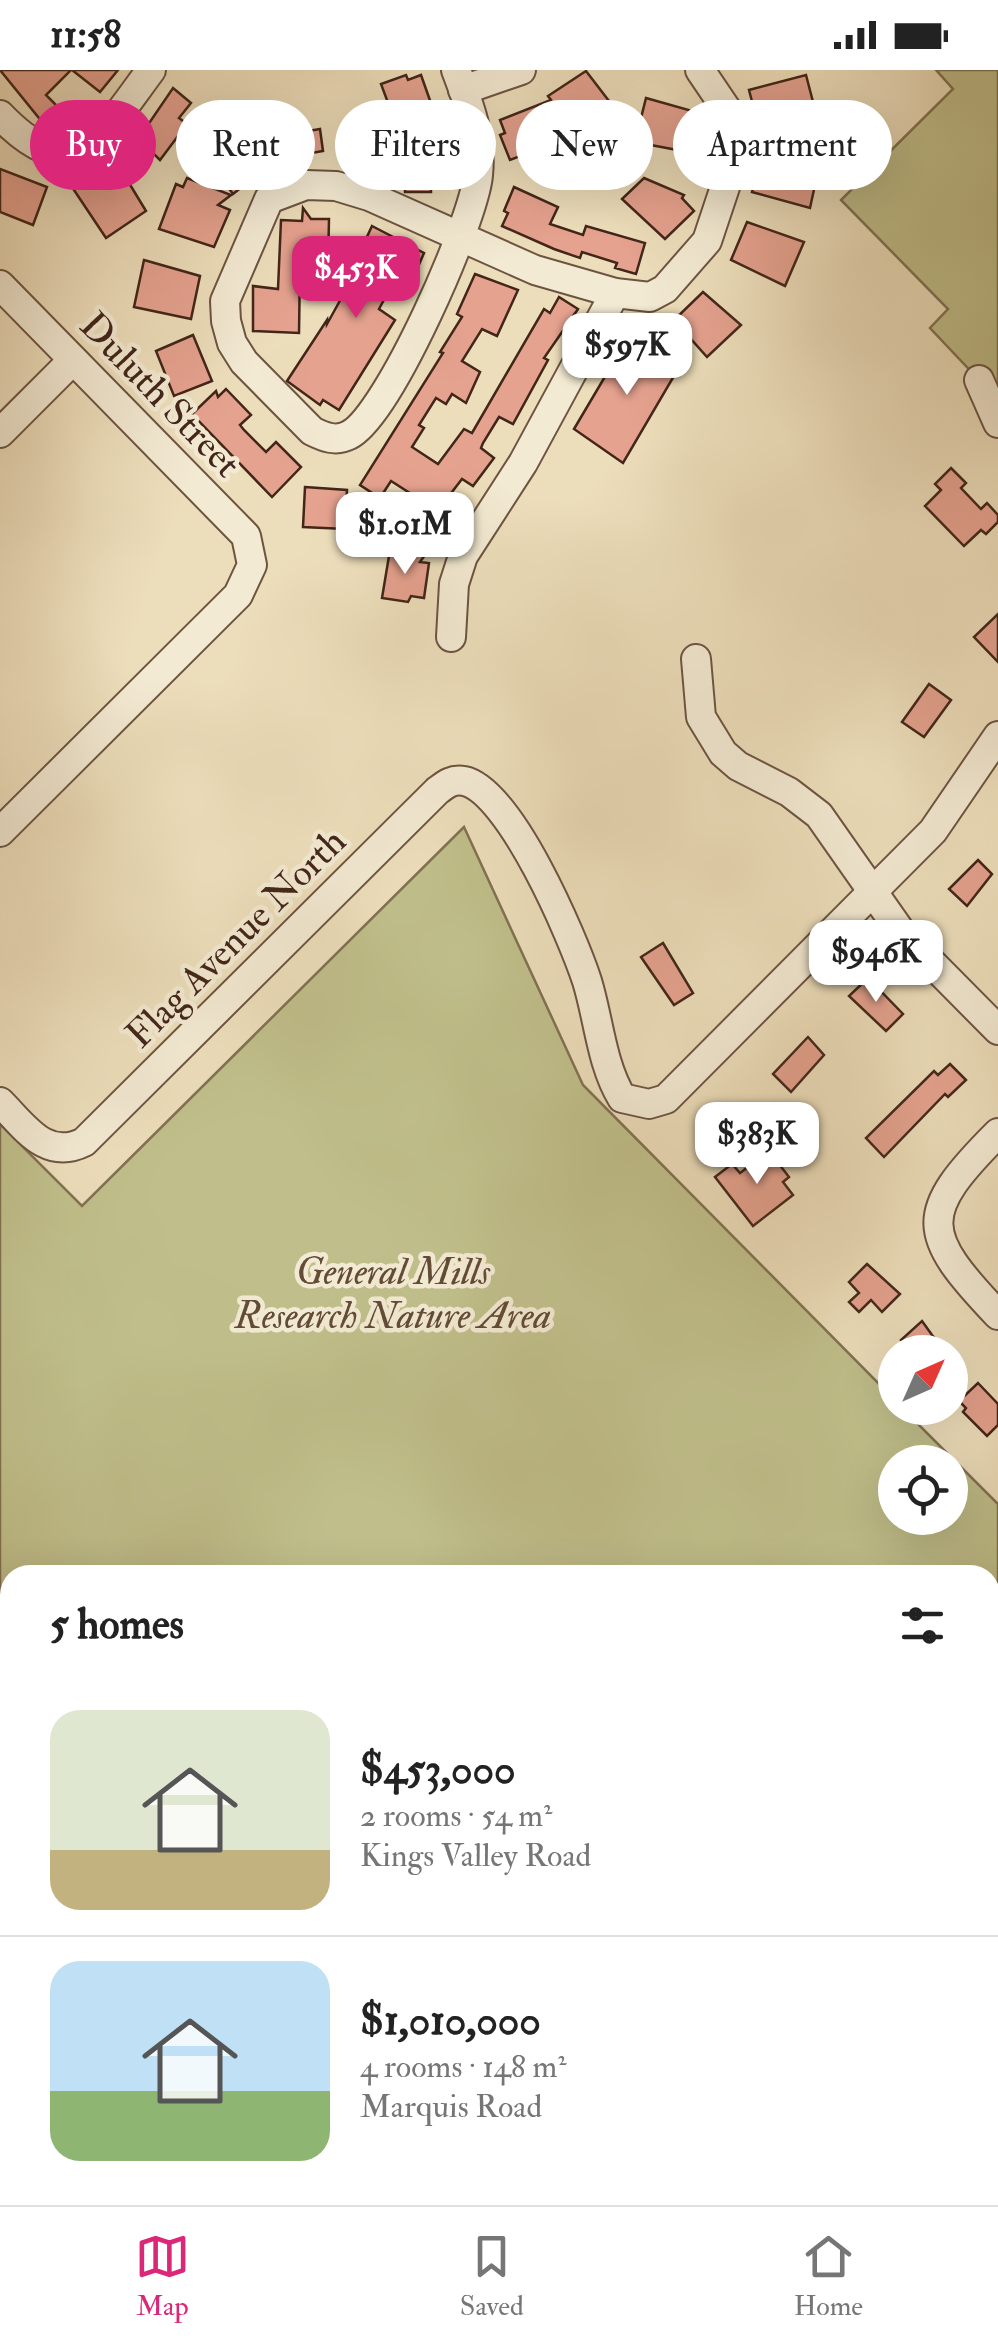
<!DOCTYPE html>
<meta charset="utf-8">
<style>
:root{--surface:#fff;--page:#f2f2f2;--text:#222;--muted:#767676;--line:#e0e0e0;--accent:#db2777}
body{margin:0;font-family:"IM FELL Double Pica",serif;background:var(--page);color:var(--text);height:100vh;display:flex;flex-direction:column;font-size:38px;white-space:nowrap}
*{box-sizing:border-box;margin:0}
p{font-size:32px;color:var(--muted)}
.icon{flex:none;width:55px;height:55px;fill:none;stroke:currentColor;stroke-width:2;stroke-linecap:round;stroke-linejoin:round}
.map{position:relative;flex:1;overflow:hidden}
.details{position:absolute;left:0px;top:1495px;width:1000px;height:640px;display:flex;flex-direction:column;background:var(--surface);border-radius:30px 30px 0 0;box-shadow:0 10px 40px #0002}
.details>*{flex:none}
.top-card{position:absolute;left:30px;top:30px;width:940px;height:90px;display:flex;gap:20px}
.needle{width:65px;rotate:45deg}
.buttons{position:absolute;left:878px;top:1265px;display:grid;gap:20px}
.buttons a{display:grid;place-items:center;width:90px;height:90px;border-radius:50%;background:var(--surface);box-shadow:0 10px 40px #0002;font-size:50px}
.price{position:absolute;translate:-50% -85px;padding:0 22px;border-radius:20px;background:#fff;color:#222;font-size:32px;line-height:65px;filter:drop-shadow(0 2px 5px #0008)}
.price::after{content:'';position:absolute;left:50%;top:60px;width:30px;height:22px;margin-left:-15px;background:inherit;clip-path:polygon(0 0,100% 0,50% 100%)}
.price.selected{background:var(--accent);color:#fff}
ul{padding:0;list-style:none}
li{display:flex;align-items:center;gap:30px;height:250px;padding:0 50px}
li+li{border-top:2px solid var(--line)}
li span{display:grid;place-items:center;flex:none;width:280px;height:200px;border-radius:30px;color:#555}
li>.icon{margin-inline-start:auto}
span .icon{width:120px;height:120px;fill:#fffc;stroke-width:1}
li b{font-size:42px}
h2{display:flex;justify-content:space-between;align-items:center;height:120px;padding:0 50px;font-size:42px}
.tag{padding:0 35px;border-radius:45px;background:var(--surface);box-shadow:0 10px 40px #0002;font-size:35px;line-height:90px}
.tag.selected{background:var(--accent);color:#fff}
.status{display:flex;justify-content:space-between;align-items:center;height:70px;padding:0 50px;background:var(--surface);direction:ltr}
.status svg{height:28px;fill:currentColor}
.tabs{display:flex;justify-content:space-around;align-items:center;height:140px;border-top:2px solid var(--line);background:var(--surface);font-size:28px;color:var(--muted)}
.tabs a{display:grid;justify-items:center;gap:5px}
.tabs .selected{color:var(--accent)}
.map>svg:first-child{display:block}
.green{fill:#c0bf8b;stroke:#817252;stroke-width:2.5;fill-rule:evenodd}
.building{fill:#e5a28f;stroke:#422619;stroke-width:2.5}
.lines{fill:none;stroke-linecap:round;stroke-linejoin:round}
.minor-casing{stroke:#6d5442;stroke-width:32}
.minor{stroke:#f3ead3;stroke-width:28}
.labels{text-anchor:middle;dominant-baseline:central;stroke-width:9;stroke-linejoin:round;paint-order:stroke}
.street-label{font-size:38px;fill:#422619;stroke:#f3ead3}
.park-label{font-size:38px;font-style:italic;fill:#624c36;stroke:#f3ead3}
</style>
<div class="status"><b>11:58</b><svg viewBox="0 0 49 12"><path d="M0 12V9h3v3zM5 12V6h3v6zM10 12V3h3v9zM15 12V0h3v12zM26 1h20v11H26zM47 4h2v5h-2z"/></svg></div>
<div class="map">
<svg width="998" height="2135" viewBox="0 0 998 2135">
<rect width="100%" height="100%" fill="#eddebb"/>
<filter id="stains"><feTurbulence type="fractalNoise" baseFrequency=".002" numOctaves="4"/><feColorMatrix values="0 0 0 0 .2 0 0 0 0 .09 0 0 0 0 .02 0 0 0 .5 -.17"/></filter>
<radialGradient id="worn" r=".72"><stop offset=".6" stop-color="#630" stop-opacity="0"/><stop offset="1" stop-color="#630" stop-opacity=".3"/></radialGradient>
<g class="green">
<path d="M936 0H998V330L930 258 948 239 841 130 953 19Z"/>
<path d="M464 757 583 1015 895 1330V1338H902L998 1434V1744L990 1752V1505H10V2125H599L589 2135H0V1054L82 1136ZM895 1392H950V1448H895Z"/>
</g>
<g class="building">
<path d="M0 0H71L46 25 58 37 43 53Z"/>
<path d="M72 0H118L100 22Z"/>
<path d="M586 1 622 48 578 78 571 67 510 90 500 65 505 63 500 50 551 30 548 26Z"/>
<path d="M406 5 408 10 421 5 433 39 420 43 422 50 397 57 381 14Z"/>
<path d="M806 5 818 51 761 66 749 20Z"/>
<path d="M173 18 191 33 179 48 187 54 160 90 153 83 129 113 146 141 106 168 74 120 115 92 136 66 139 68Z"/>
<path d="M646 28 703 44 693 83 635 72Z"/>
<path d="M236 46 270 95 233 124 197 76Z"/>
<path d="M320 59 323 81 294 86 291 64Z"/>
<path d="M405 73H431V79H445V115H431V122H405Z"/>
<path d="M762 78 820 92 810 138 752 122Z"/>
<path d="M0 99 47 117 33 155 0 142Z"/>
<path d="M187 108 231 125 218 135 230 140 214 177 159 159 176 114 183 117Z"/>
<path d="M644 108 684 125 682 128 694 141 665 169 622 129Z"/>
<path d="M514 117 558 137 550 154 583 165 586 156 645 173 636 204 615 198 617 193 582 182 580 188 554 179 502 156 508 143 504 141Z"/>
<path d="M303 138 311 149H329L328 197 300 196 299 263 253 261V216L278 219 281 150 302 151Z"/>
<path d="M747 152 804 172 785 216 731 190Z"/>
<path d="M372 156 424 183 407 222 392 215 379 239 395 250 339 340 323 330 320 335 287 311 327 250V254L358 198 353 197Z"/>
<path d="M144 190 200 206 191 249 134 237Z"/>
<path d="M475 204 518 220 497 266 482 259 462 291 480 302 466 333 452 324 446 334 436 328 419 355 424 358 412 377 438 394 464 359 472 363 544 239 550 243 559 227 578 239 544 288 548 290 513 354 499 347 483 373 481 378 494 388 473 416 462 409 442 435 454 444 429 479 396 454 416 427 391 411 380 428 360 415 443 283 440 282 462 247 457 244Z"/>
<path d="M703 222 741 255 707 287 674 250Z"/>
<path d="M193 265 212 311 174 326 156 281Z"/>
<path d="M629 266 681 294 623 393 574 359Z"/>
<path d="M226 319 251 345 240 355 244 360 266 382 276 372 301 397 272 427 192 344 216 321 218 327Z"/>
<path d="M951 398 966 413 961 418 981 439 987 433 998 445V452L986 464 981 460 964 476 925 436 941 420 935 414Z"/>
<path d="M305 417 347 420 345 459 303 457Z"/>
<path d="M390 480 425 485 420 492 429 493 424 528 411 526 408 532 382 528Z"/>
<path d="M998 544V592L974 567Z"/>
<path d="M929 614 951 630 924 667 902 652Z"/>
<path d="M978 790 992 804 967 836 949 819Z"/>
<path d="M663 873 693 923 674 935 641 887Z"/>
<path d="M868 908 903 944 886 961 849 926Z"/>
<path d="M808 967 824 985 791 1022 773 1004Z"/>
<path d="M950 994 966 1010 948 1027 945 1024 884 1087 866 1068 934 1001 938 1005Z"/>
<path d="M769 1081 789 1107 783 1112 793 1125 753 1156 715 1107 732 1094 740 1103Z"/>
<path d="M867 1194 900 1224 882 1242 871 1230 859 1242 849 1232 859 1223 849 1212Z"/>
<path d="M922 1251 932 1265 947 1282H913L901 1270Z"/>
<path d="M978 1313 998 1334V1355L987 1366 963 1342 966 1338 959 1331Z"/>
</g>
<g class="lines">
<g class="minor-casing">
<g id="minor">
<path d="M456 0C469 34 482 68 478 105 474 151 388 346 349 365 336 372 324 367 312 361L244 292 232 273 226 251 225 231 269 129 306 115 336 116 369 126 535 200 615 223 650 227 665 219 707 171 729 105 733 67 727 40 700 0"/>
<path d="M463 20 521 0"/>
<path d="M0 45C75 123 103 64 151 0"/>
<path d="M0 215 246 466 252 495 238 525 0 762"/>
<path d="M979 310 998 353"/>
<path d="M0 363 73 290"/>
<path d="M451 567 454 514 463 486 523 393 615 223"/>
<path d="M696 589 701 647 723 683 738 696 789 722 819 745 901 862 998 960"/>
<path d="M0 1032C25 1057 46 1091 84 1072L437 721C446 714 452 709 464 711 510 720 573 868 587 911 599 950 601 993 622 1028L649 1034 666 1029 933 761 998 666"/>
<path d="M998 1063C917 1144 920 1163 998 1245"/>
<path d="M990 1949 998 1941"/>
<path d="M990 2059 998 2068"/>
<path d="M805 2135 815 2125"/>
</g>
</g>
<use href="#minor" class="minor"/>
</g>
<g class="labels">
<g class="street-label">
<text transform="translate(160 325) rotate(46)">Duluth Street</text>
<text transform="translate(236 868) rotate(-45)">Flag Avenue North</text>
</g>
<g class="park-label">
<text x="393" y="1202">General Mills<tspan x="393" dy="44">Research Nature Area</tspan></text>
</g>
</g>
<rect width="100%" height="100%" filter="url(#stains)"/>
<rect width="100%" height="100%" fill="url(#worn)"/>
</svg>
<div class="buttons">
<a><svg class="needle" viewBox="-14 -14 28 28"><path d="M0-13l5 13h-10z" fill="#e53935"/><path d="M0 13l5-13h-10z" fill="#767676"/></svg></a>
<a><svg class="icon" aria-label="locate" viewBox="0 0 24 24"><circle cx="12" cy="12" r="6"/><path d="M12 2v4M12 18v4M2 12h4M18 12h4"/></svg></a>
</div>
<b class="price selected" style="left:356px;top:251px">$453K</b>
<b class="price" style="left:627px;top:328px">$597K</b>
<b class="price" style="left:405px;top:507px">$1.01M</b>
<b class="price" style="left:876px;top:935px">$946K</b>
<b class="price" style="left:757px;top:1117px">$383K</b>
<div class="top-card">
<a class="tag selected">Buy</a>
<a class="tag">Rent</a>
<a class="tag">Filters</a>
<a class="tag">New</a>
<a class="tag">Apartment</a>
</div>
<section class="details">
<h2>5 homes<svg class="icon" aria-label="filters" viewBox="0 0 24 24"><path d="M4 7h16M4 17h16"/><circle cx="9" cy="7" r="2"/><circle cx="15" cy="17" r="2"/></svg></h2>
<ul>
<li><span style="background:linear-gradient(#dfe7d0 70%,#c2b280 0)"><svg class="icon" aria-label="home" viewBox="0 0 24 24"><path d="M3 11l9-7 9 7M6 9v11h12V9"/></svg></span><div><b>$453,000</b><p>2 rooms · 54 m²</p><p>Kings Valley Road</p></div></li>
<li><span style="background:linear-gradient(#bfe0f5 65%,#8fb573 0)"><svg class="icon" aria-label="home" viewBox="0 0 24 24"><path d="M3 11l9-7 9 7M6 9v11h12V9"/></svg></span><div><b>$1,010,000</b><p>4 rooms · 148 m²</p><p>Marquis Road</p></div></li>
</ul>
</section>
</div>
<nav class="tabs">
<a class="selected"><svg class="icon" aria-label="map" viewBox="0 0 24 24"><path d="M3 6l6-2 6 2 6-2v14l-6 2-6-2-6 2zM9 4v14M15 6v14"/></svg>Map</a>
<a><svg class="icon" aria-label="saved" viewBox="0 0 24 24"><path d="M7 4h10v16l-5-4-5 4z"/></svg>Saved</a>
<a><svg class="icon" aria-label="home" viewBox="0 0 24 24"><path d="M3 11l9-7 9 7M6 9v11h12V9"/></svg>Home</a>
</nav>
